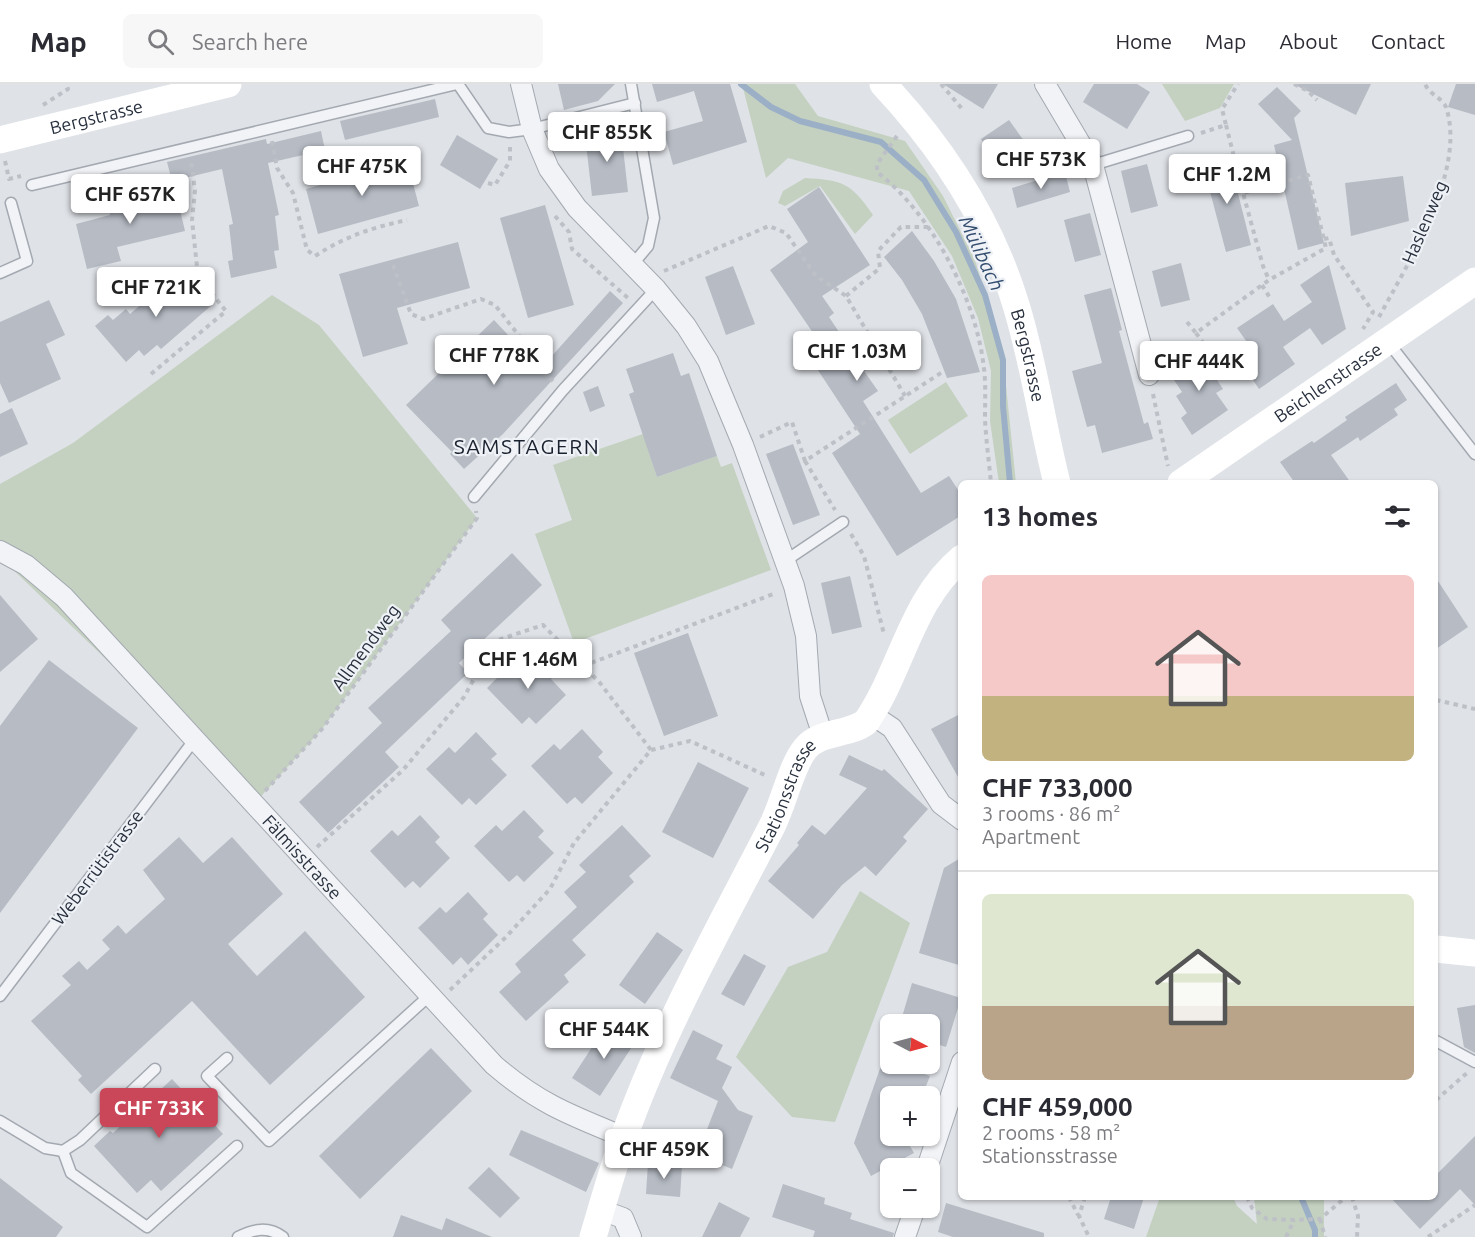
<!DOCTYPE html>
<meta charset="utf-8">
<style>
:root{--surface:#fff;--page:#f7f7f7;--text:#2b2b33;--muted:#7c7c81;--line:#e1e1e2;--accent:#c94758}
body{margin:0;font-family:Ubuntu,sans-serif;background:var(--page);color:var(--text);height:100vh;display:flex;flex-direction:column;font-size:22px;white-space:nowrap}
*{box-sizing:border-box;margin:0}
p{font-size:20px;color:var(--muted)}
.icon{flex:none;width:33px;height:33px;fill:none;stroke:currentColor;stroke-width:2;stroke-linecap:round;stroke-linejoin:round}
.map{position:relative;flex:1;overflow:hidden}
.drawer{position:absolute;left:958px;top:396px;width:480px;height:720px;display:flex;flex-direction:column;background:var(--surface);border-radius:9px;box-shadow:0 2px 4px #0004}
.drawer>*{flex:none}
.needle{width:39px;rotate:96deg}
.controls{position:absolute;left:880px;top:930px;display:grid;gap:12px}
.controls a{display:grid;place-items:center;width:60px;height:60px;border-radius:9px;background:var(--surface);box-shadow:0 2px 4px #0004;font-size:30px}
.price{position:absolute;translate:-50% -51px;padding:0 14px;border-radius:6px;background:#fff;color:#222;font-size:20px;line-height:39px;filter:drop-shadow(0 2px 3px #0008)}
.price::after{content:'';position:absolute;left:50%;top:36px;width:18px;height:14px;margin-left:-9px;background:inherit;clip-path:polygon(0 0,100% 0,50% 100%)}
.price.selected{background:var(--accent);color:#fff}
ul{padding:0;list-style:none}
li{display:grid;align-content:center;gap:12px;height:318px;padding:0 24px}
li+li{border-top:2px solid var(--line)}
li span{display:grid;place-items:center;height:186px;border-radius:9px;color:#555}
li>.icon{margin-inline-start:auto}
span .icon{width:108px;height:108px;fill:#fffc;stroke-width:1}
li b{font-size:26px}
h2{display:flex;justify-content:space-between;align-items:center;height:72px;padding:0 24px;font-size:26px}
header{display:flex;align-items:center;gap:36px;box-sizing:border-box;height:84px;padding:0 30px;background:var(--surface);border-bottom:2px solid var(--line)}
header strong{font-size:28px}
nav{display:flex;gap:33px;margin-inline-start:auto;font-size:21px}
.search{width:420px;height:54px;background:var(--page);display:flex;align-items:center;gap:15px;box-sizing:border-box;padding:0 21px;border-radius:9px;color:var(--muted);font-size:22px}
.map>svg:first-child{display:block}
.green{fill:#c4d1c0}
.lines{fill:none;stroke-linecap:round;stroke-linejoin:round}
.stream{stroke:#9bafc6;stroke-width:6}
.building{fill:#b6bbc4}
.lane-casing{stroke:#a4a9b1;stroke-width:13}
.street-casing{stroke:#a4a9b1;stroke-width:22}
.path{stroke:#bdc0c6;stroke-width:4;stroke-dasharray:4.5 4.5;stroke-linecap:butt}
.lane{stroke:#f1f3f6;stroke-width:10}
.street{stroke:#f1f3f6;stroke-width:20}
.secondary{stroke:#fff;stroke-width:27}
.labels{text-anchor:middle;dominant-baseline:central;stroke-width:4.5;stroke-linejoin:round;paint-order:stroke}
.street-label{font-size:18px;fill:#28303e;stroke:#eef1f5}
.water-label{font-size:20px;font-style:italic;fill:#344e70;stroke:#eef1f5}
.quarter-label{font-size:21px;letter-spacing:1.5px;fill:#1a212f;stroke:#eef1f5}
</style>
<header>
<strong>Map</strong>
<div class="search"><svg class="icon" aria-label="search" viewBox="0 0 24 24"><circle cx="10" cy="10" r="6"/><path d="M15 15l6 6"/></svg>Search here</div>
<nav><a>Home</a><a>Map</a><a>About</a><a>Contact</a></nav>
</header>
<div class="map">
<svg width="1475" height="1153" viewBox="0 0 1475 1153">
<rect width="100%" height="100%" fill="#dfe2e7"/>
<g class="green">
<path d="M742 0H795L818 32 905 57 943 112 975 176 1003 272 1016 399H999L990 337 991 287 978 234 952 172 909 107 788 74 766 94Z"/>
<path d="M1162 0H1234L1220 24 1185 37Z"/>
<path d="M805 94C843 96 851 99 873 131L855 150 820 102 785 122 778 119 783 107Z"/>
<path d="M272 211 319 241 477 434 322 645 255 719 0 473V400L73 359Z"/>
<path d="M946 298 968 332 910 370 888 336Z"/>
<path d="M643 350 657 393 717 372 721 383 732 379 771 486 574 559 535 450 572 436 553 381Z"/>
<path d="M860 807 910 839 835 1038 792 1033 736 973 788 883 827 868Z"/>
<path d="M1160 1113H1233L1237 1122 1257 1140 1254 1113H1324V1153H1146Z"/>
</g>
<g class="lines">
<g class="stream">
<path d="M741 0 771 23 800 37 881 58 924 96 956 148 985 211 1003 276V322L1010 399"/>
<path d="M1301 1113 1315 1146V1153"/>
</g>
</g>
<g class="building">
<path d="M558 0H615L598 17 564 26Z"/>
<path d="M652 0H730L747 58 673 81 664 48 703 37 694 7 657 18Z"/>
<path d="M943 0H998L983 25Z"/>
<path d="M1094 0H1137L1150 8 1127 45 1083 18Z"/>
<path d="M1293 0H1371L1356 31Z"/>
<path d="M1456 0H1475V31L1448 23Z"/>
<path d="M1277 3 1301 27 1294 34 1324 159 1298 166 1274 61 1292 56 1258 20Z"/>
<path d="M435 15 439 33 345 56 340 37Z"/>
<path d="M1009 36 1034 71 1006 91 981 55Z"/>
<path d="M621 46 628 108 592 112 585 51Z"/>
<path d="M321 47 325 66 268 79 279 131 275 132 279 166 274 167 277 184 231 194 228 177 233 176 229 141 233 140 222 85 172 97 167 78 266 55 267 60Z"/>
<path d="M457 51 498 75 480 105 440 81Z"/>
<path d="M1229 74 1251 161 1226 168 1203 81Z"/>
<path d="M407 77 419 122 318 150 306 105Z"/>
<path d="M1147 80 1158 122 1131 129 1121 87Z"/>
<path d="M1065 88 1070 108 1017 124 1012 104Z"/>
<path d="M1403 92 1409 137 1351 152 1345 99Z"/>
<path d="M174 101 185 147 117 163 121 177 87 185 76 140 110 131 107 117Z"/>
<path d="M819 103 870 181 822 212 834 229 829 233 853 269 863 262 875 280 864 287 878 307 863 317 921 409 949 392 962 412V431L897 472 832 369 860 350 808 271 822 262 770 186 808 158 787 125Z"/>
<path d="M545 121 574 221 528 234 500 134Z"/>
<path d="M1090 129 1101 171 1075 178 1064 136Z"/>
<path d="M912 147 934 177 956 215 980 288 947 294 922 230 902 196 884 173Z"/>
<path d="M458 158 470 204 397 224 408 260 363 273 339 190Z"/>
<path d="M1181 179 1190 216 1161 223 1152 187Z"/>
<path d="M1329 181 1346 245 1322 261 1310 244 1283 263 1295 280 1259 305 1247 287 1254 283 1243 266 1249 261 1237 244 1273 220 1284 237 1312 218 1300 201Z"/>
<path d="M733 182 755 240 726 251 705 193Z"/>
<path d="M183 184 213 220 161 265 157 261 144 272 139 266 126 278 95 242 108 231 113 236 126 225 130 230Z"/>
<path d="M1111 204 1122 246 1119 247 1144 340 1148 338 1153 355 1102 369 1095 341 1087 343 1072 287 1102 279 1084 211Z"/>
<path d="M610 207 623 219 503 350 464 385 450 370 452 368 406 321 494 236 543 288 542 283Z"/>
<path d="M49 216 65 251 46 260 61 295 9 319 0 299V238Z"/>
<path d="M1206 266 1217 283 1211 287 1223 305 1216 309 1228 326 1192 351 1181 334 1187 329 1176 312 1182 308 1170 290Z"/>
<path d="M673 269 681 292 689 289 717 372 657 393 629 310 634 308 626 285Z"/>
<path d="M1396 299 1407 316 1394 325 1398 331 1360 357 1358 353 1331 371 1351 399H1295L1280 378 1312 357 1314 359 1347 336 1345 333Z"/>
<path d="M598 302 605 322 590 328 583 308Z"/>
<path d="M12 324 28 360 0 373V330Z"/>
<path d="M793 360 820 431 793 441 766 370Z"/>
<path d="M512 469 542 501 459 579 468 589 385 668 399 683 328 749 299 718 382 639 368 624 451 547 441 536Z"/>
<path d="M850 492 862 543 832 550 821 499Z"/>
<path d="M1436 494 1468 543 1436 565Z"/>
<path d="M0 511 38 555 0 588Z"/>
<path d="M688 549 718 632 664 652 634 569Z"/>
<path d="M536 568 556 589 551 595 566 611 536 640 529 633 522 640 487 604 508 583 514 589Z"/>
<path d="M49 576 138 644 0 829V642Z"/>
<path d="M962 629V700L931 645Z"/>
<path d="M582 645 603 668 598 673 613 689 582 720 575 713 567 720 531 682 554 660 560 666Z"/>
<path d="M476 648 497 670 491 675 507 691 476 721 469 714 462 721 426 685 449 663 455 669Z"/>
<path d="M849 671 882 687 884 685 928 725 903 753 907 757 876 792 865 782 842 801 813 835 768 797 799 761 797 759 812 741 825 751 867 704 839 691Z"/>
<path d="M698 678 749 704 713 774 662 748Z"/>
<path d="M524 726 544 747 538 753 554 769 524 798 517 791 509 798 474 762 496 741 502 747Z"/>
<path d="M420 731 440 753 435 758 450 774 420 804 413 797 405 804 370 767 392 746 398 752Z"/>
<path d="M622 741 651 772 629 792 634 798 572 856 586 871 564 891 569 898 526 937 499 908 521 888 515 880 577 823 564 808 586 788 579 781Z"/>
<path d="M179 753 203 779 232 753 283 810 228 860 257 892 305 847 365 913 270 1001 192 917 91 1010 78 996 82 992 31 937 71 901 62 892 79 877 87 886 110 865 102 856 118 841 126 850 165 815 143 786Z"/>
<path d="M962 773V882L919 869 944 784Z"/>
<path d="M468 808 488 830 483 835 498 851 468 881 461 873 453 881 418 844 440 823 446 829Z"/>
<path d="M657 848 683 866 645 920 619 901Z"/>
<path d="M744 870 766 882 744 922 721 910Z"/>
<path d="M912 899 961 914 946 963 930 958V940H900Z"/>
<path d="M1475 921V969L1464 963 1457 924Z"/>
<path d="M607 940 635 958 600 1012 572 994Z"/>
<path d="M693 946 723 961 716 975 732 983 722 1004 738 1026 753 1032 732 1085 697 1071 718 1017 670 994Z"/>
<path d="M431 964 472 1007 360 1115 319 1072Z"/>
<path d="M883 976 930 992 922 1012H891V1052H904L914 1069 871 1092 854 1059Z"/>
<path d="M172 995 223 1050 161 1107 151 1096 137 1109 94 1062 110 1047 113 1049Z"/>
<path d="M521 1046 599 1079 586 1108 509 1071Z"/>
<path d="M1475 1052V1121L1460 1105 1420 1145 1390 1113H1436V1091Z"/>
<path d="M648 1079 682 1081 680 1113 646 1110Z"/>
<path d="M489 1083 520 1114 500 1134 468 1104Z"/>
<path d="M0 1094 63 1143 56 1153H0Z"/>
<path d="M783 1100 825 1114 824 1120 852 1129 850 1135 894 1149 893 1153H813L815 1147 772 1133Z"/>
<path d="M1111 1113H1144L1134 1145 1104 1135Z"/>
<path d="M719 1118 750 1134 740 1153H702Z"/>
<path d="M946 1119 1044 1149V1153H953L938 1148Z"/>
<path d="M401 1131 442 1146 446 1134 492 1153H393Z"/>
</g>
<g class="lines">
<g class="lane-casing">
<g id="lane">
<path d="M458 0 488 44 509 48 532 45 635 19"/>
<path d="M631 0 654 134 648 162 633 180"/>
<path d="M1093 81 1188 52"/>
<path d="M32 101 457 0"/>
<path d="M0 189 27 177 11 119"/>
<path d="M1388 258 1475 370"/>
<path d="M474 413 563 306 656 205"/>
<path d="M785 477 843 438"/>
<path d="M0 912 195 655"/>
<path d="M1436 957 1475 978"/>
<path d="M227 974 207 992 269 1057 430 911"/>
<path d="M0 1037 45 1064 63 1067 80 1056 155 985"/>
<path d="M63 1067 71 1089 147 1143 237 1062"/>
<path d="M238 1153C254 1145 268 1142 283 1153"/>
</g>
</g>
<g class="street-casing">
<g id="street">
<path d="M521 0 532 45 549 85 577 124 656 205 686 242 708 277 743 361 794 502 806 552 810 612 823 652"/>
<path d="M1045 0 1093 81 1149 291"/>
<path id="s1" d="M0 467 26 481 64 513 494 981C538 1019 570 1031 624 1053"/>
<path d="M871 630 892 644 941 720 962 736"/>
<path d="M927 1084 962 978"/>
<path d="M601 1126 623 1134 631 1153"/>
<path d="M905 1153 915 1124"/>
</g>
</g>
<g class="path">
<path d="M941 0 963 26"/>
<path d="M1294 0 1308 7 1317 16"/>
<path d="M43 21 68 5 66 0"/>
<path d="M1226 41 1243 109 1308 91 1326 164 1269 196"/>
<path d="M1201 49 1226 41 1222 25 1238 0"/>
<path d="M897 52 877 80V88C932 130 977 216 984 285 986 301 985 318 985 335 986 356 989 378 991 399"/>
<path d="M272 57 277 84 293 109 307 166 315 172C346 152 371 144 407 136"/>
<path d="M5 77 9 95 21 92"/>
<path d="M488 99 495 101 510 77V61"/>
<path d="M555 132 569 148 572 165 628 214"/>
<path d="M1324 155 1329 154 1334 171 1373 228 1363 245"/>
<path d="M393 181 411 230 423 235 481 215 495 221 527 262 538 284 553 297"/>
<path d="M664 187 769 142 786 149 816 192 846 212 905 312"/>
<path d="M1262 201 1270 214"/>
<path d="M846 212 880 184 878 167 901 143H928"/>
<path d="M1379 233C1408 179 1467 86 1446 23 1442 14 1429 10 1425 0"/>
<path d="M1187 238 1196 249 1269 196 1263 182 1243 109"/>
<path d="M1196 249 1206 263"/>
<path d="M151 290 226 227 198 192 192 136 195 107 191 77"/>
<path d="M1153 310 1168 382"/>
<path d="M760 353 792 338 805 377 944 287"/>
<path d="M805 377 835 426"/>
<path d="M851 450 864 472 884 550"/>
<path d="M583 582 776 509"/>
<path d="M1436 616 1475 625"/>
<path d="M265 707 322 645 477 434 476 427"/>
<path d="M317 763 403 686 464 613 495 557 543 541 600 599 651 666"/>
<path d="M450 906 505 854 550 805 574 759 651 666 690 657 767 692"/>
<path d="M1436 1016 1467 989"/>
<path d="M1069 1113 1078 1131"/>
<path d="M1085 1113 1079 1132 1089 1153"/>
<path d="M1247 1113 1252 1124 1267 1135 1294 1136 1320 1135 1346 1113"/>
<path d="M1352 1113 1358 1132 1357 1153"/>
<path d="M1320 1135 1325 1153"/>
<path d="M1286 1153 1294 1136"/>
<path d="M1428 1153 1475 1121"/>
</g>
<use href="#lane" class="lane"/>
<use href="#street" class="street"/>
<g class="secondary">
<path id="s2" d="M883 0C942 63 991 138 1016 221 1034 279 1042 340 1057 399"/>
<path id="s3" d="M0 56 228 0"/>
<path id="s4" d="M1181 399 1475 197"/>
<path d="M1436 865 1475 869"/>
<path id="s5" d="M593 1153C603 1120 612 1086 624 1053 662 946 719 845 771 744 783 722 791 682 805 665 820 646 848 652 866 638 902 586 911 516 962 474"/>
</g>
</g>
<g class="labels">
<g class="street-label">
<text stroke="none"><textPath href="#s3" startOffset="99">Bergstrasse</textPath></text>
<text transform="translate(1424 138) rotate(-67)">Haslenweg</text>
<text stroke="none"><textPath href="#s2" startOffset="312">Bergstrasse</textPath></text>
<text stroke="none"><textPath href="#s4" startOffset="178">Beichlenstrasse</textPath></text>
<text transform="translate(365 563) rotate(-54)">Allmendweg</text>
<text stroke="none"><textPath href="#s5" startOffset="483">Stationsstrasse</textPath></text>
<text stroke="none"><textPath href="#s1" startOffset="432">Fälmisstrasse</textPath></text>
<text transform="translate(97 783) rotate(-53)">Weberrütistrasse</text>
</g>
<g class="water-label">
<text transform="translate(982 169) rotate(65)">Mülibach</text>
</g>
<g class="quarter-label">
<text x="527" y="362">SAMSTAGERN</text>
</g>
</g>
</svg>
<div class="controls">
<a><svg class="needle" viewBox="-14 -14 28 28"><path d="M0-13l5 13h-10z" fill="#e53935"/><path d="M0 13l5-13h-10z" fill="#7c7c81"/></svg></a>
<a>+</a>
<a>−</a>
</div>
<b class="price" style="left:607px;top:79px">CHF 855K</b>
<b class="price" style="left:1041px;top:106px">CHF 573K</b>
<b class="price" style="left:362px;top:113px">CHF 475K</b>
<b class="price" style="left:1227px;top:121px">CHF 1.2M</b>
<b class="price" style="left:130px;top:141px">CHF 657K</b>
<b class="price" style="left:156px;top:234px">CHF 721K</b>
<b class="price" style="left:857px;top:298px">CHF 1.03M</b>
<b class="price" style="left:494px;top:302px">CHF 778K</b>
<b class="price" style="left:1199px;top:308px">CHF 444K</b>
<b class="price" style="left:528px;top:606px">CHF 1.46M</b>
<b class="price" style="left:604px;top:976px">CHF 544K</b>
<b class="price selected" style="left:159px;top:1055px">CHF 733K</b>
<b class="price" style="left:664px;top:1096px">CHF 459K</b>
<section class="drawer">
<h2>13 homes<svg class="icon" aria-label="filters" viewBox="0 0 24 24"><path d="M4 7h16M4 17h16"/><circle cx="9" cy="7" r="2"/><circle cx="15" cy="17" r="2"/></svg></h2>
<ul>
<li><span style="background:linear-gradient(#f6c9c9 65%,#c2b280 0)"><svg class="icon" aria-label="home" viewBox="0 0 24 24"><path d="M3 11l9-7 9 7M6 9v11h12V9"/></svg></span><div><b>CHF 733,000</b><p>3 rooms · 86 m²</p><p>Apartment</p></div></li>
<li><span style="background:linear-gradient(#dfe7d0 60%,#b9a48a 0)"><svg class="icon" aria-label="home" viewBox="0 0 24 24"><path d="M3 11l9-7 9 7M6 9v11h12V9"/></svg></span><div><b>CHF 459,000</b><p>2 rooms · 58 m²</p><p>Stationsstrasse</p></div></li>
</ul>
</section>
</div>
